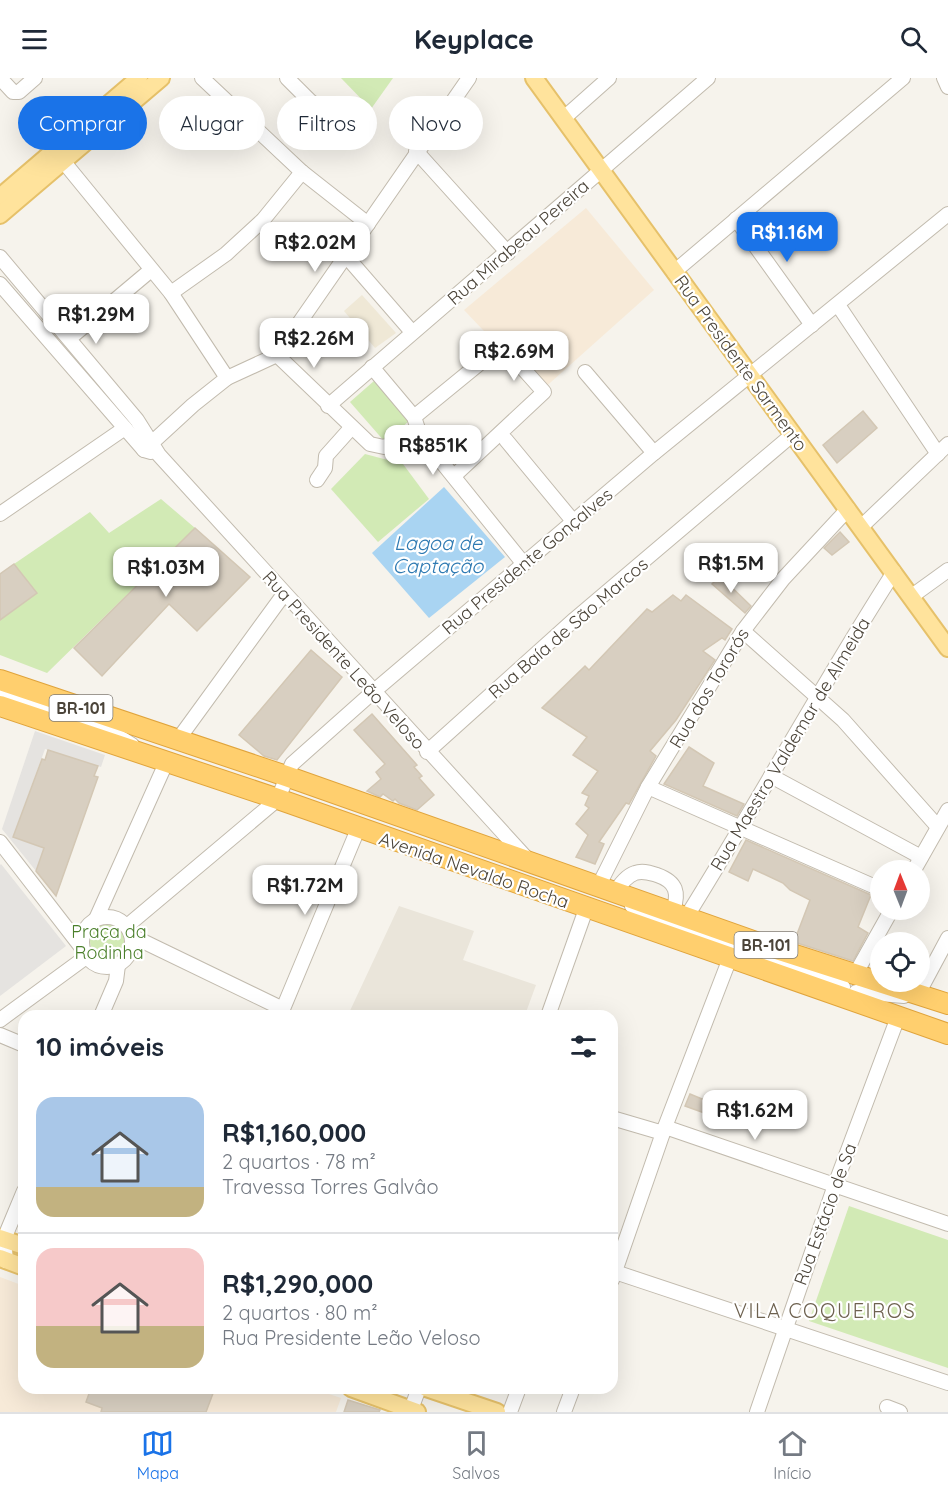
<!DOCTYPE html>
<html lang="pt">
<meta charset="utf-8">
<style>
:root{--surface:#fff;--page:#f6f6f7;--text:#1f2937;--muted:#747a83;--line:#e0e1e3;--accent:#1a73e8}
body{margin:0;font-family:Quicksand,sans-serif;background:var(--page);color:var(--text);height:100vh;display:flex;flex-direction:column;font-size:22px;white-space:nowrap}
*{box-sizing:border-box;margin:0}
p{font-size:20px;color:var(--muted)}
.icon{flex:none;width:33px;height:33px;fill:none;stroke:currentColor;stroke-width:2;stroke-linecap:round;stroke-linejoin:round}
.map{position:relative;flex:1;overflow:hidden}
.panel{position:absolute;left:18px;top:932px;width:600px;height:384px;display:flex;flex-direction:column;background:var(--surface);border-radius:18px;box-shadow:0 6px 24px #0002}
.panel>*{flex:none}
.guide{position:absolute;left:18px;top:18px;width:600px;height:54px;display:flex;gap:12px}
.needle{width:39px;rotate:359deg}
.tools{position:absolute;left:870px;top:782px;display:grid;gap:12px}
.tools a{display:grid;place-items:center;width:60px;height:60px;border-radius:50%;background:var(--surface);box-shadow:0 6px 24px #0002;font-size:30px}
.price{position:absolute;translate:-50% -51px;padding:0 14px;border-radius:12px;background:#fff;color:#222;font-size:20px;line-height:39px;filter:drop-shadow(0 2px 3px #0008)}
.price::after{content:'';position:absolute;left:50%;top:36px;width:18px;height:14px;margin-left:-9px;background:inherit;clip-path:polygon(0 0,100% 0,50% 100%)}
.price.active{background:var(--accent);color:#fff}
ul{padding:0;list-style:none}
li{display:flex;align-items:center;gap:18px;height:150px;padding:0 18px}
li+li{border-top:2px solid var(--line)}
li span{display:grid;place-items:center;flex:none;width:168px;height:120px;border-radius:18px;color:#555}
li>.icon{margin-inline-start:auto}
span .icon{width:72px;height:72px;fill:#fffc;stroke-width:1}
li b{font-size:26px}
h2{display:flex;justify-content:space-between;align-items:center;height:72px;padding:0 18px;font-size:26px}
.tag{padding:0 21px;border-radius:27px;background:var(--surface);box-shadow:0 6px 24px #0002;font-size:21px;line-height:54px}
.tag.active{background:var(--accent);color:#fff}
header{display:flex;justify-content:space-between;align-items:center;height:78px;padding:0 18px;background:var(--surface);font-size:27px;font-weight:700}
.tab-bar{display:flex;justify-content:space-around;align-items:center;height:84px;border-top:2px solid var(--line);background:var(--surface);font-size:16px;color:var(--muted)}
.tab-bar a{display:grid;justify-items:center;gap:3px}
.tab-bar .active{color:var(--accent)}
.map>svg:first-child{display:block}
.residential{fill:#eae5da}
.commercial{fill:#f7ead8}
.education{fill:#efe8d6}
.green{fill:#d2eab5}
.parking{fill:#e5e3e0}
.water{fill:#a9d4f2}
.building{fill:#d8cfc1;stroke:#d3c7b4;stroke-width:1.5}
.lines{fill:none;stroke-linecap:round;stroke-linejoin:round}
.minor-casing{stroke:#c2bbae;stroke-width:16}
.major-casing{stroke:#e6c16a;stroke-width:20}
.highway-casing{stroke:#e0a43c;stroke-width:22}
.minor{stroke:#fff;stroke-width:14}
.major{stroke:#ffe39c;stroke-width:16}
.highway{stroke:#ffcf6e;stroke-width:20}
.labels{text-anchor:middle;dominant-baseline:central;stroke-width:4.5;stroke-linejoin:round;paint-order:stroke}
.shield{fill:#fff;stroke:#817c74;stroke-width:1.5}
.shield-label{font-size:16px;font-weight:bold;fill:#4b4439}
.street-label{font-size:18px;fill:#4b4439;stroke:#fff}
.park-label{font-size:18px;fill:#4a7f2a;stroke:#fff}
.water-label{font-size:20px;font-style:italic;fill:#2e7ab2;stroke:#fff}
.neighbourhood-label{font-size:20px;letter-spacing:1.5px;fill:#6e6250;stroke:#fff}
</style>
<header><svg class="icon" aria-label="menu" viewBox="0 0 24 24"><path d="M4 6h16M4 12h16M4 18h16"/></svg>Keyplace<svg class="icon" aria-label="search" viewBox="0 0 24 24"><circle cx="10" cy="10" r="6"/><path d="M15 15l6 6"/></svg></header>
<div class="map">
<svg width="948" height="1334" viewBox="0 0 948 1334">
<rect width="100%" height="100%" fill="#f6f3ec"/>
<path class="residential" d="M399 828 474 853 463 882 536 907 525 937H348Z"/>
<g class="commercial">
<path d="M586 130 654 212 541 313 464 232Z"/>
<path d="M0 1199 24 1208V1310H311L341 1320 336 1334H0Z"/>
</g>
<path class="education" d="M362 217 396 255 375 270 344 233Z"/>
<g class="green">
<path d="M341 0H393L371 31Z"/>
<path d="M374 303 409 343 385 364 350 324Z"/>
<path d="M365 376 403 386 429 421 378 464 331 411Z"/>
<path d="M161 421 195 450 47 595 0 577V542L37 515 14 486 90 434 109 455Z"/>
<circle cx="109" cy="863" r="19"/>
<path d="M849 1128 948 1162V1290L809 1243Z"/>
</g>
<g class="parking">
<path d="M35 653 105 677 101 689 45 671 13 759 44 770 36 793 2 751Z"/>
<path d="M1 786 66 868 0 918V787Z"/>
</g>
<path class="water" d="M444 409 505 479 429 540 372 475Z"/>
<g class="building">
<path d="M863 333 877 350 837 385 823 367Z"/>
<path d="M195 450 250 499 197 553 169 526 102 598 74 570Z"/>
<path d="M840 454 849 464 832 477 824 470Z"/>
<path d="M14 486 37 515 0 542V496Z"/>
<path d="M720 498 751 528 745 535 712 506Z"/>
<path d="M673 517 681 523 686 517 732 551 725 562 722 560 703 573 715 582 676 642 650 673 656 678 629 726 626 725 599 764 604 766 595 786 576 779 588 757 576 746 589 730 585 727 589 718 582 715 598 693 573 677 587 659 542 630 585 588 589 592 647 531 652 534Z"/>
<path d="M311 572 342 599 277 682 264 678 239 657Z"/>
<path d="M372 636 417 687 414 689 422 698 419 700 434 717 417 732 399 725 395 721 393 723 383 716 380 719 367 713 381 701 376 694 385 686 354 652Z"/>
<path d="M689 669 714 685 703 708 744 726 737 738 664 706Z"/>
<path d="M48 672 98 688 94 698 98 699 56 818 36 793 44 770 13 759 42 681 45 682Z"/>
<path d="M746 762 871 817 858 849 868 855 853 883 794 864 810 822 790 812 783 805 753 791 748 803 729 794Z"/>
<path d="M690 1016 714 1026 710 1037 685 1028Z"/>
<path d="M91 1310H215L206 1334H101L102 1330 86 1324Z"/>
<path d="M348 1322 380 1332 379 1334H344Z"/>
</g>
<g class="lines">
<g class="minor-casing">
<g id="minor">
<path d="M0 0 13 14H19L35 0"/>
<path d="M202 0 302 94 368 146"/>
<path d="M287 0 310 23 349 51"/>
<path d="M944 0 948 9"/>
<path d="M564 40 609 0"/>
<path d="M416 73 508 175"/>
<path d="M63 83 171 215 227 300"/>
<path d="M736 141 812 247"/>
<path d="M346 178 412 254"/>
<path d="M0 179 137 342 159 377 528 782"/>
<path d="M674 194 903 0"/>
<path d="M0 206 144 372 151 374"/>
<path d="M171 215 226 176 263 142 302 94"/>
<path d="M838 227 938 376"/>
<path d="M70 260 151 192"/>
<path d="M277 277 370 366 384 369 420 357"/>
<path d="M372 289 414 339 420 357 523 485"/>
<path d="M585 294 654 375"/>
<path d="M328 328 708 0"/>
<path d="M414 339 502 267 544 314 454 398"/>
<path d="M506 362 573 443"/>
<path d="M144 372 193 327 227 300 277 277 469 0"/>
<path d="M317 402 325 390 326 378 351 350"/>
<path d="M0 436 125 350"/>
<path d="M861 449 948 366"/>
<path d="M912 518 948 492"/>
<path d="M743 553 843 642 938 749"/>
<path d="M1 615C40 640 93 639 132 667"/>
<path d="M177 663 284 516"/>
<path d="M427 674 575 541 792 357"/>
<path d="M771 698 921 779"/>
<path d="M648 709 880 811"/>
<path d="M0 764 82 870"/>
<path d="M914 792 948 732"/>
<path d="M598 809 648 709 743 553 783 501 848 431"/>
<path d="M615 814C620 807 626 798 635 795 643 792 650 795 657 797 677 804 679 815 673 833"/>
<path d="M632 828 656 841 764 878 843 909"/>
<path d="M687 838C758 724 822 606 894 494"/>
<circle cx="107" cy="864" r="25"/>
<path d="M96 841 166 685"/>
<path d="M127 848 278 721 292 686 373 614 654 375 948 136"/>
<path d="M132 858 283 931"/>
<path d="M856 895 892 831"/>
<path d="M856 914 904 918"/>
<path d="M918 916 948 860"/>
<path d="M101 938 116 903 118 887"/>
<path d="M280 938 358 751"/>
<path d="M548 938 586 831"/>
<path d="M0 942 86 879"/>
<path d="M0 957 24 967"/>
<path d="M612 1040 663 1055"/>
<path d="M665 1049 948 1146"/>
<path d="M6 1183 4 1161 24 1113"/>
<path d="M615 1194 948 1305"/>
<path d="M612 1202 665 1049 730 880"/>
<path d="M887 1329 900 1334"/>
<path d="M410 1334 419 1310"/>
<path d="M510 1334 519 1310"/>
<path d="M564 1334 573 1310"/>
<path d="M757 1334 835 1107 898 939"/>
</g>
</g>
<g class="major-casing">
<g id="major">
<path d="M534 0 948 570"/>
<path d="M0 119 139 0"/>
<path d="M0 137 161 0"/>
<path d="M0 1160 24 1168"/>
<path d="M0 1180 24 1189"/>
<path d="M351 1310 417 1334"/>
<path d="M426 1310 497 1334"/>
</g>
</g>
<g class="highway-casing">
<g id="highway">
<path d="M0 602 286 698 767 868 948 926"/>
<path d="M0 628 278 721 948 956"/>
</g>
</g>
<use href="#minor" class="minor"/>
<use href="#major" class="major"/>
<use href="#highway" class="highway"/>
</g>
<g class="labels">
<g class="shield">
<rect x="49.5" y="617" width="63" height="26" rx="4.5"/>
<rect x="734.5" y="854" width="63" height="26" rx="4.5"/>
</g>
<g class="shield-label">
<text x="81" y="630">BR-101</text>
<text x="766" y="867">BR-101</text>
</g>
<g class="street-label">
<text transform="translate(518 164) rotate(-41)">Rua Mirabeau Pereira</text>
<text transform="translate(741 285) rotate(54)">Rua Presidente Sarmento</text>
<text transform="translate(527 483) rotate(-40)">Rua Presidente Gonçalves</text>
<text transform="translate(568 550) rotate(-41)">Rua Baía de São Marcos</text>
<text transform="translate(344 582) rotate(48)">Rua Presidente Leão Veloso</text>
<text transform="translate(709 610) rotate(-59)">Rua dos Tororós</text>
<text transform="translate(790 666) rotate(-59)">Rua Maestro Valdemar de Almeida</text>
<text transform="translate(474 792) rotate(19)">Avenida Nevaldo Rocha</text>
<text transform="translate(825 1136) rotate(-70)">Rua Estácio de Sa</text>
</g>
<g class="park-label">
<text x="109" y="853">Praça da<tspan x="109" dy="21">Rodinha</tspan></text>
</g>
<g class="water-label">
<text x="438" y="464">Lagoa de<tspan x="438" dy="23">Captação</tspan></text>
</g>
<g class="neighbourhood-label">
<text x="825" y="1232">VILA COQUEIROS</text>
</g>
</g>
</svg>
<div class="tools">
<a><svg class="needle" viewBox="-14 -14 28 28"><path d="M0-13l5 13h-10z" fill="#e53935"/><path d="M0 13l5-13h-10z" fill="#747a83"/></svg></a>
<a><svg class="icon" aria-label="locate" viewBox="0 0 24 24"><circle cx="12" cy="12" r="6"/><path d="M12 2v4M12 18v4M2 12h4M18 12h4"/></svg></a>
</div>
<b class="price active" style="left:787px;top:185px">R$1.16M</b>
<b class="price" style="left:315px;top:195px">R$2.02M</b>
<b class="price" style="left:96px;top:267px">R$1.29M</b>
<b class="price" style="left:314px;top:291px">R$2.26M</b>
<b class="price" style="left:514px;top:304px">R$2.69M</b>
<b class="price" style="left:433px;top:398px">R$851K</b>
<b class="price" style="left:731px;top:516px">R$1.5M</b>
<b class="price" style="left:166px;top:520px">R$1.03M</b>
<b class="price" style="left:305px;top:838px">R$1.72M</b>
<b class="price" style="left:755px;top:1063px">R$1.62M</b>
<div class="guide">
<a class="tag active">Comprar</a>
<a class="tag">Alugar</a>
<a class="tag">Filtros</a>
<a class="tag">Novo</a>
</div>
<section class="panel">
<h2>10 imóveis<svg class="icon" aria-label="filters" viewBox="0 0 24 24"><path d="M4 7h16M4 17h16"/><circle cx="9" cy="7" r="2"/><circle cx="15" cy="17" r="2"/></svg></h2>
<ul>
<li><span style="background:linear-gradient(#a9c7e8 75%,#c2b280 0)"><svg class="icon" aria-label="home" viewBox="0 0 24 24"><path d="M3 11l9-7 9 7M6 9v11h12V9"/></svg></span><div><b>R$1,160,000</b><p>2 quartos · 78 m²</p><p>Travessa Torres Galvâo</p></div></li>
<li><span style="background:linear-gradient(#f6c9c9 65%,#c2b280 0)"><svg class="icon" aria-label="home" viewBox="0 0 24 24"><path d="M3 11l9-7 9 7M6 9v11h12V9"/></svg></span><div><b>R$1,290,000</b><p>2 quartos · 80 m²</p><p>Rua Presidente Leão Veloso</p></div></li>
</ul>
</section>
</div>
<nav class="tab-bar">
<a class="active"><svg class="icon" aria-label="map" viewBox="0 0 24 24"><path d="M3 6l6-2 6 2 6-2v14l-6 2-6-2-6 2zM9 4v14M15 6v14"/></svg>Mapa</a>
<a><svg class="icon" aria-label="saved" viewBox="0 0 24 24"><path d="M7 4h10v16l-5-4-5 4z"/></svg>Salvos</a>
<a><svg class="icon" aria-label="home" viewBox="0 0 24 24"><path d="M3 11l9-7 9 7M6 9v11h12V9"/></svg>Início</a>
</nav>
